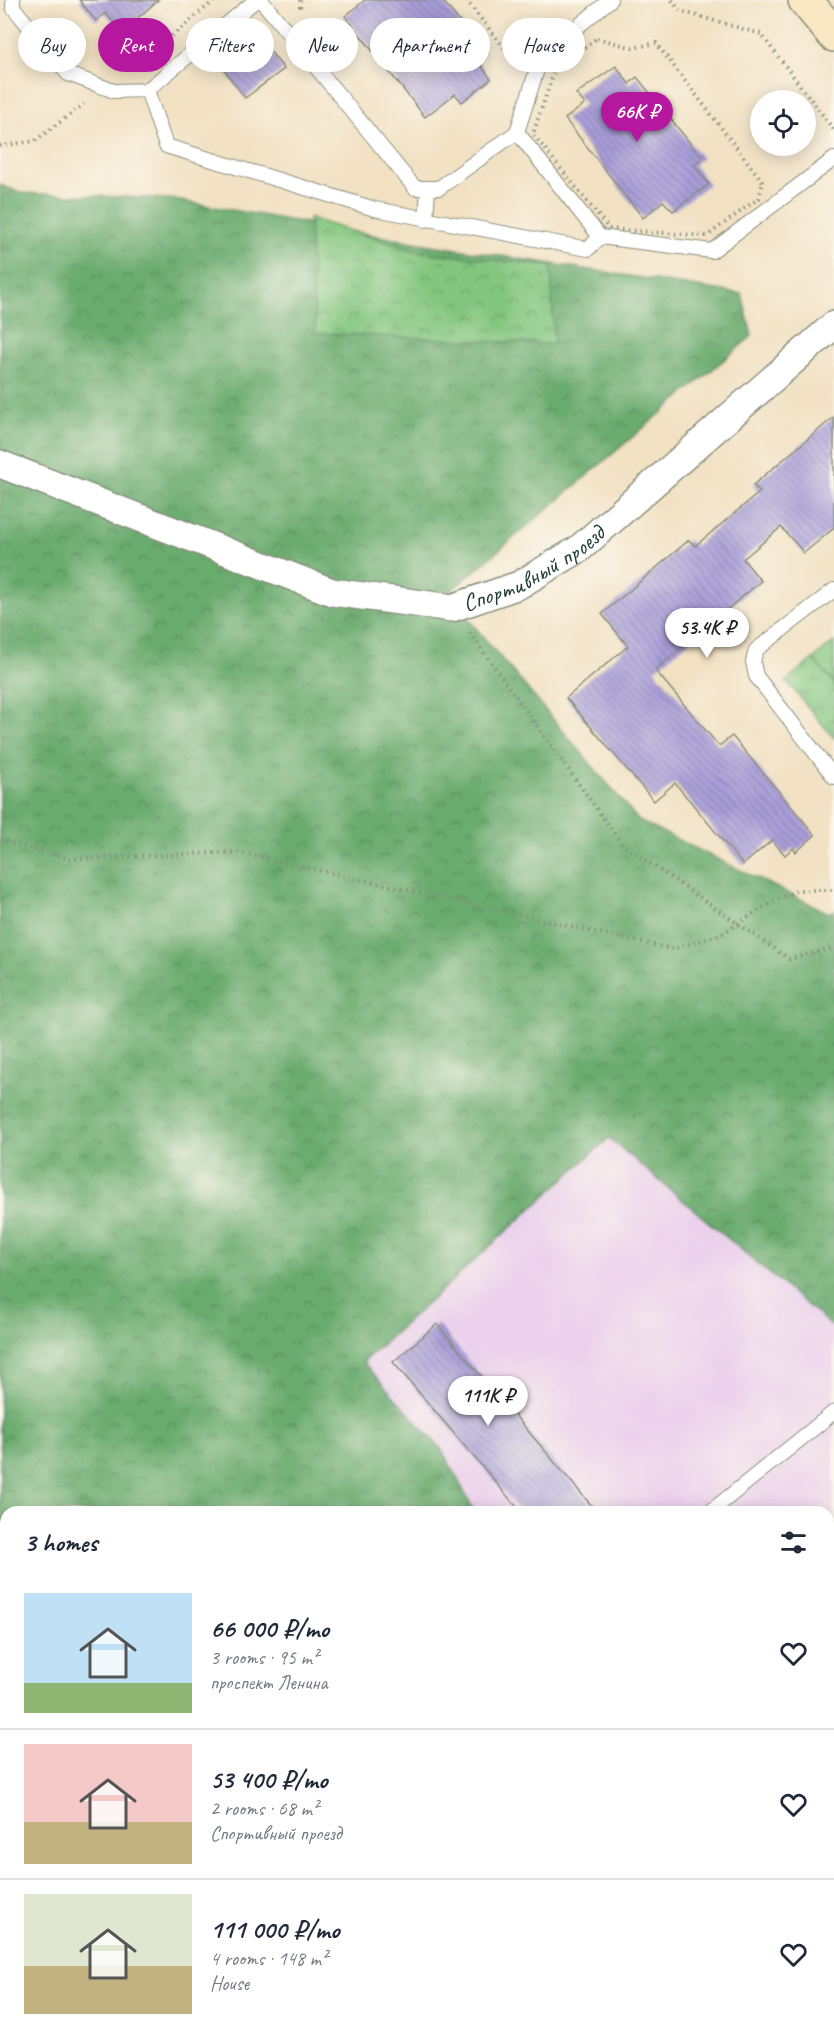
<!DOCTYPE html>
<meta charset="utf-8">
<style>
:root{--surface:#fff;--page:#f2f2f3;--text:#1f2937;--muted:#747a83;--line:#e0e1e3;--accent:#b5179e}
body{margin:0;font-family:Caveat,sans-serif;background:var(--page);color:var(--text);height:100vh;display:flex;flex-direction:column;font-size:22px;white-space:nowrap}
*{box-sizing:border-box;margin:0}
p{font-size:20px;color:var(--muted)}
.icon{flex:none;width:33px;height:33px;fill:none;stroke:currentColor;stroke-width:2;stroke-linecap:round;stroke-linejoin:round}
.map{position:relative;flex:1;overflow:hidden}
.panel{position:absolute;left:0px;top:1506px;width:834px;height:536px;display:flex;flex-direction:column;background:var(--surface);border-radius:18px 18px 0 0;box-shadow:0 3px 15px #0003}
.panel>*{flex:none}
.top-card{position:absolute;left:18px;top:18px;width:798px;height:54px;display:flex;gap:12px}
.controls{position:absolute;left:750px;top:90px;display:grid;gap:12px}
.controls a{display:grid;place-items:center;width:66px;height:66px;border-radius:50%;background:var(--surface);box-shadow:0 3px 15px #0003;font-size:30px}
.price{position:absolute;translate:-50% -51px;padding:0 14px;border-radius:21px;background:#fff;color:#222;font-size:20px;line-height:39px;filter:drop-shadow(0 2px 3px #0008)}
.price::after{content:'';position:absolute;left:50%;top:36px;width:18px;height:14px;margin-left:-9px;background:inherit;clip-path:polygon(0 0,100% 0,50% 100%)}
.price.current{background:var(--accent);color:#fff}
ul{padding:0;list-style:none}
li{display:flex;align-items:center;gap:18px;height:150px;padding:0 24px}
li+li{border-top:2px solid var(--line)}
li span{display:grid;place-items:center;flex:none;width:168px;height:120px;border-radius:0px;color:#555}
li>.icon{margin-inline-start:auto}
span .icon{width:72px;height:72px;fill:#fffc;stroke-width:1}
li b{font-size:26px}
h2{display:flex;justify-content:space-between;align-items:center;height:72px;padding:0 24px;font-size:26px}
.chip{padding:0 21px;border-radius:27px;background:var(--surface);box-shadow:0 3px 15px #0003;font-size:21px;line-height:54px}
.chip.current{background:var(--accent);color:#fff}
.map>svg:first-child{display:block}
.built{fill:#ebd1ec;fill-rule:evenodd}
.forest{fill:url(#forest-crowns);stroke:#447451;stroke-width:1.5}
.park{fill:url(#park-crowns);stroke:#51825a;stroke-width:1.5}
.pitch{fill:#83c67f;stroke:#51825a;stroke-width:1.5}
.building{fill:url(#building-back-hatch)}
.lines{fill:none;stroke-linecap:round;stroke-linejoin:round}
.service-casing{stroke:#888f7c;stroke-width:16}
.minor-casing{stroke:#888f7c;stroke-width:30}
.secondary-casing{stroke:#888f7c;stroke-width:36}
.path{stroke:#888f7c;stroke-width:4;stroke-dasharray:1.5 4.5;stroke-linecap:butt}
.service{stroke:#fff;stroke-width:14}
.minor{stroke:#fff;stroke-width:27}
.secondary{stroke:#fae7c3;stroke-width:33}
.labels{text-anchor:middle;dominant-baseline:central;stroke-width:6;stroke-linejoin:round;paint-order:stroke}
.street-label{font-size:24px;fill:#1f3d34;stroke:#fbf7ec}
</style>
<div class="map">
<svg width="834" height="2041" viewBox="0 0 834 2041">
<defs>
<pattern id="forest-crowns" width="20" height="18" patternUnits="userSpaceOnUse" patternTransform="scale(1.5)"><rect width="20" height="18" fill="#6aab6e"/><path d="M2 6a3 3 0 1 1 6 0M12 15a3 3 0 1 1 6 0" fill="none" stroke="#578c5b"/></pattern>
<pattern id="park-crowns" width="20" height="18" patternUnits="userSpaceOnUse" patternTransform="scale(1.5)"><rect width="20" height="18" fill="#83c67f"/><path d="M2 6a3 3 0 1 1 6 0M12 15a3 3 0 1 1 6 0" fill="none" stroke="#6ba269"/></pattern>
<pattern id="building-back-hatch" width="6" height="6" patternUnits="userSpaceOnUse" patternTransform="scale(1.5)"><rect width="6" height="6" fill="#a99ed9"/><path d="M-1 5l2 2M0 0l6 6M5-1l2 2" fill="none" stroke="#8982b1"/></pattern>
</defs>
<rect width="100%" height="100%" fill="#fbf7ec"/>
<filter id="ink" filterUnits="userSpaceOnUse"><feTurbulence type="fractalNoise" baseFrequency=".0167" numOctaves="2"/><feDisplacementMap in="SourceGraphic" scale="12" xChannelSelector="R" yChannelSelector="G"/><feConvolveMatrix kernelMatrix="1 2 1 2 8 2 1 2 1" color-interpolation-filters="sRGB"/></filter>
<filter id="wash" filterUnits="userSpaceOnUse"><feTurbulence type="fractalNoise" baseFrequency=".008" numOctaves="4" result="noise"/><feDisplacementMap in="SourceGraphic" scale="24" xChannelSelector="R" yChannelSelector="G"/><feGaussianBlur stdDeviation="1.35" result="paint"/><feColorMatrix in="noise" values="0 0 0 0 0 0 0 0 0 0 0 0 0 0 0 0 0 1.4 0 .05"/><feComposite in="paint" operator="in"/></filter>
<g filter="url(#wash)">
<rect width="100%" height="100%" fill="#f2e1c3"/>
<path class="built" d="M0 936 834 1095V2041H0ZM6 1512H828V2036H6Z"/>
<g class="forest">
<path d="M0 185 22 193 170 199 419 243 742 294 752 336 447 594 639 821 829 913 834 910V1328L609 1138 363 1362 442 1450 475 1512H6V1993L0 1995Z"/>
<path d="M834 1576V2041H2L16 2036H828V1582Z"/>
</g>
<g class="park">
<path d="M309 218 419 252 551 266 554 344 316 333Z"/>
<path d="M813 659 834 683V738L786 681Z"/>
</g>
<path class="pitch" d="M834 642V683L813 659Z"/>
<g id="blocks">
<g class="building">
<path d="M79 0H158L122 32 105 13 96 21Z"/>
<path d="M365 0H442L485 53 477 60 491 79 462 102 455 94 425 117 345 16Z"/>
<path d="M263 42 284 69 245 98 225 71Z"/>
<path d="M616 66 629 84 637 77 702 158 694 165 709 184 673 211 663 201 643 218 565 119 585 104 576 94Z"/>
<path d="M834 417V528L804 553 781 527 743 559 761 581 655 670 719 746 732 736 815 835 796 852 793 848 785 855 772 840 743 865 675 783 654 801 566 698 628 646 602 614 689 540 695 546 760 492 753 485Z"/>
<path d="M437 1324 597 1512H521L393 1362Z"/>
</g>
</g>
</g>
<g filter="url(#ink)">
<use href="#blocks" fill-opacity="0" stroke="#888f7c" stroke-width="1.5"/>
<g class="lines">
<g class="service-casing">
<g id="service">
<path d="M13 0V7L68 74 114 91 147 90 256 0"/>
<path d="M261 0 415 188H439L517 132 600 237 712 251 834 159"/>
<path d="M147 90 166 146 375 209 588 249 600 237"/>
<path d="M517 132 541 57 610 0"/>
<path d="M426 220 428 188"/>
<path d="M834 590 756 650 753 662 756 676 834 777"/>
<path d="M710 1512 834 1412"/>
</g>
</g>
<g class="minor-casing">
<g id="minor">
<path id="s1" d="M0 464 332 592 452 608 519 585 579 549 834 325"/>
</g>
</g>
<g class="secondary-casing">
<path id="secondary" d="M805 0 834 35"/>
</g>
<g class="path">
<path d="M300 0V11"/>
<path d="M466 0 514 60V63"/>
<path d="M672 0 680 11 761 34 834 130"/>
<path d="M597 38 633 48 656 43 763 182 759 198 707 236 609 229 533 134 555 69Z"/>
<path d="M167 40 215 0"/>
<path d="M0 146 35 141 84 104"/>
<path d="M470 633 622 844 789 959 834 948"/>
<path d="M0 840 71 859 237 852 672 949 722 934 760 909 797 890H834"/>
</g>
<use href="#service" class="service"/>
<use href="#minor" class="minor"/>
<use href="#secondary" class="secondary"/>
</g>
</g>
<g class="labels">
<g class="street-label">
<text stroke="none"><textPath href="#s1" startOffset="568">Спортивный проезд</textPath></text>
</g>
</g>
</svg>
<div class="controls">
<a><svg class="icon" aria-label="locate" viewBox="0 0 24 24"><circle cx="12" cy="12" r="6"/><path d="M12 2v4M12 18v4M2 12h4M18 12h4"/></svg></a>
</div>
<b class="price current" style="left:637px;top:143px">66K ₽</b>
<b class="price" style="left:707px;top:659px">53.4K ₽</b>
<b class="price" style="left:488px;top:1427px">111K ₽</b>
<div class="top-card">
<a class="chip">Buy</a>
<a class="chip current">Rent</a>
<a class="chip">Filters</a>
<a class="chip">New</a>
<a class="chip">Apartment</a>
<a class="chip">House</a>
</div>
<section class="panel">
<h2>3 homes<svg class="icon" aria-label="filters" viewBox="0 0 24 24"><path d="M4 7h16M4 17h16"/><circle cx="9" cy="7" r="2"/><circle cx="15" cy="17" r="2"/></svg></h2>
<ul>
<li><span style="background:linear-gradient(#bfe0f5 75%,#8fb573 0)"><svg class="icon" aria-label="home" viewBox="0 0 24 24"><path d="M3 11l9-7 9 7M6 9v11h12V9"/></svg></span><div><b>66 000 ₽/mo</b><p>3 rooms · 95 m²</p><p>проспект Ленина</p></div><svg class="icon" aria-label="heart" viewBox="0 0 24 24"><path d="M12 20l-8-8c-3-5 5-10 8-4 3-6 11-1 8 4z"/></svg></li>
<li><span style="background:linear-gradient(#f6c9c9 65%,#c2b280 0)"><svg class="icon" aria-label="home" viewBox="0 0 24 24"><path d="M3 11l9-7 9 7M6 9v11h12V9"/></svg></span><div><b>53 400 ₽/mo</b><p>2 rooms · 68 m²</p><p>Спортивный проезд</p></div><svg class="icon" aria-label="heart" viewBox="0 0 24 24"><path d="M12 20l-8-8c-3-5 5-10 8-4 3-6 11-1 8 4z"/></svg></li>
<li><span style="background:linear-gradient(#dfe7d0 60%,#c2b280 0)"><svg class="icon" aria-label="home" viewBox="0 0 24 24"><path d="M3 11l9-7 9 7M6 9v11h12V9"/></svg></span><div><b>111 000 ₽/mo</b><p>4 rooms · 148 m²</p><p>House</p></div><svg class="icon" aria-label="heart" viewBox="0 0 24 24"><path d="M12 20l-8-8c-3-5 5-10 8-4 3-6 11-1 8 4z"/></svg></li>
</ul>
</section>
</div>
